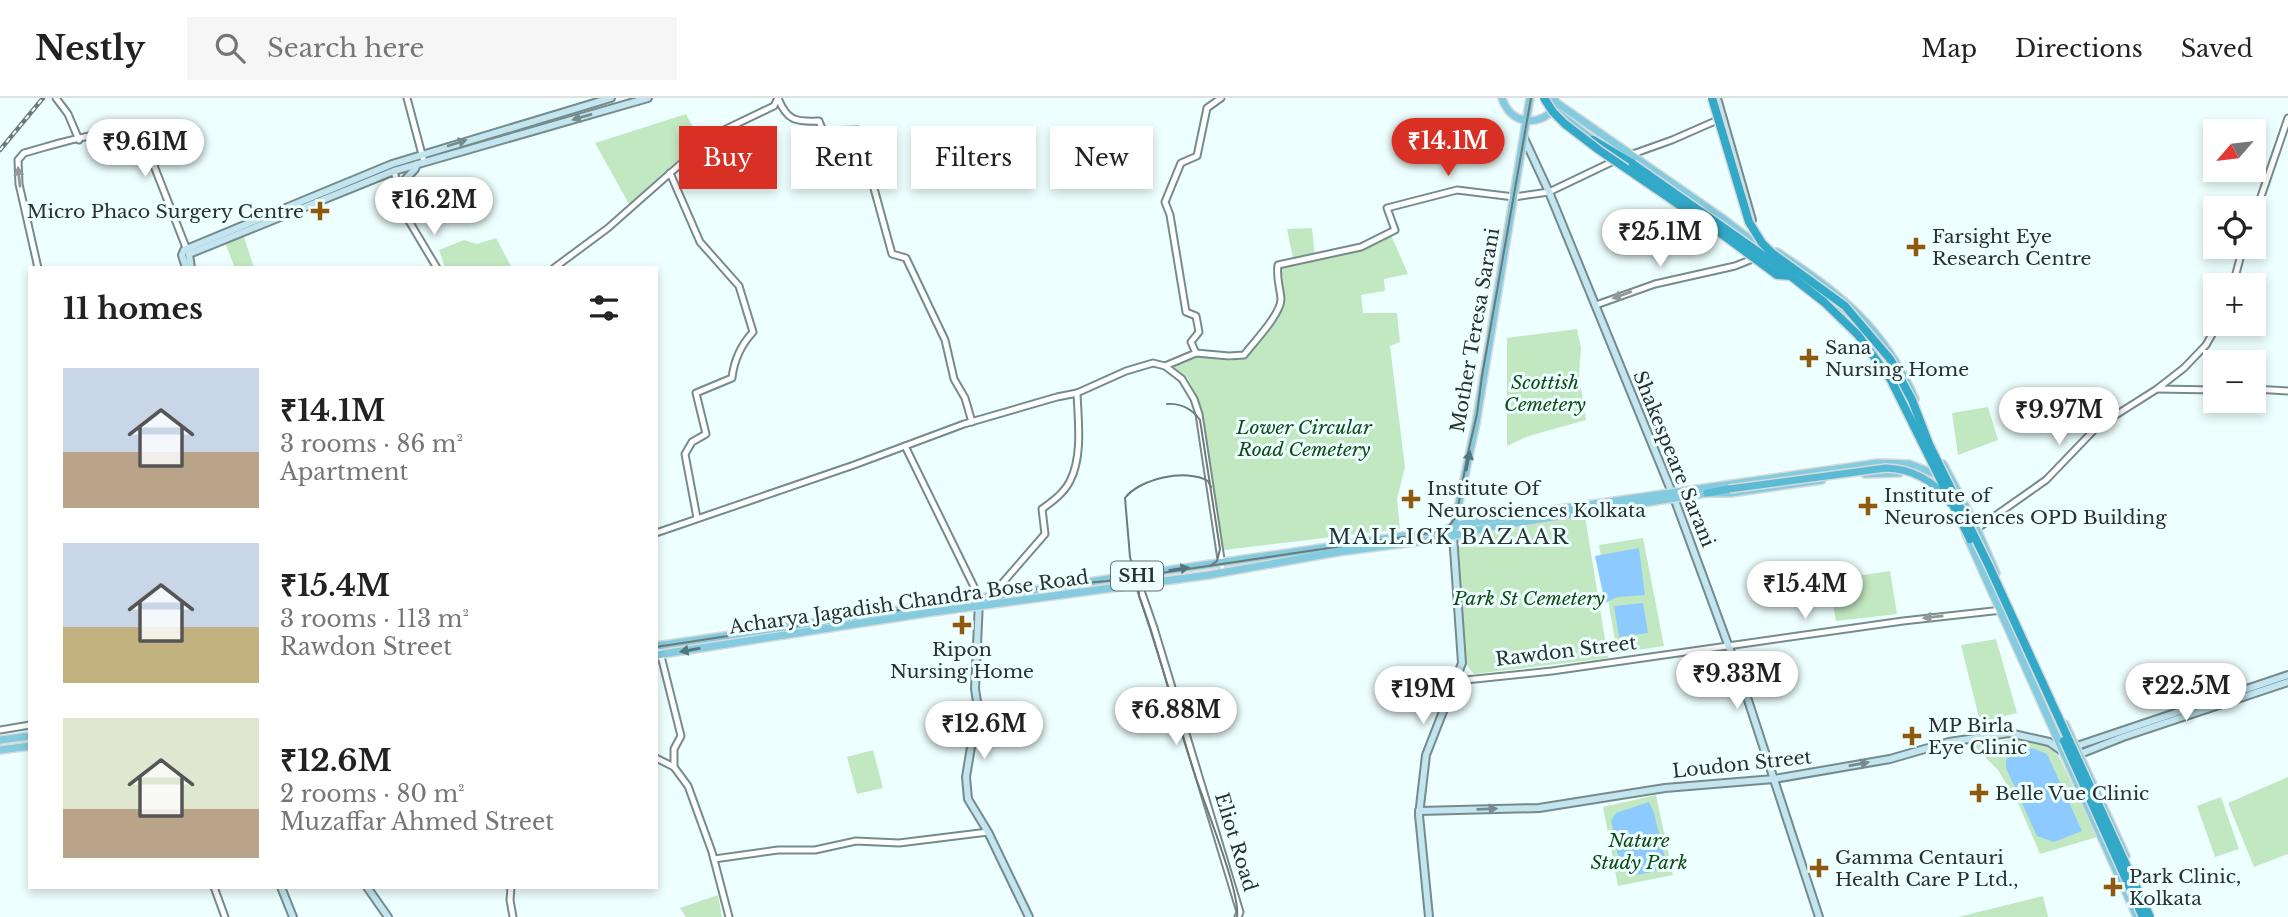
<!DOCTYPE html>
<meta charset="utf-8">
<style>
:root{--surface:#fff;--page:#f6f6f6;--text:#222;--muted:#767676;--line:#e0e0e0;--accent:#d93025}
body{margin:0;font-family:"Libre Baskerville",serif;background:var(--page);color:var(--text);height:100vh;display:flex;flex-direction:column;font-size:26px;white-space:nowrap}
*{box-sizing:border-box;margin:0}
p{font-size:23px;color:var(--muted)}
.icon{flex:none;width:38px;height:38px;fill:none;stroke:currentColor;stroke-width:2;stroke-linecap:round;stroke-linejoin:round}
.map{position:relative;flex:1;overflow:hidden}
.details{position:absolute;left:28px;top:168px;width:630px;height:623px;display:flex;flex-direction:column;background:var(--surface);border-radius:0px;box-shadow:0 4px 10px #0003}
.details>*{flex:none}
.guide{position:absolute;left:679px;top:28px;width:665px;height:63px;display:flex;gap:14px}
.needle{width:46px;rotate:242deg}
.buttons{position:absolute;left:2203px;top:21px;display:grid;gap:14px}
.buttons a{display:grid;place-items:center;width:63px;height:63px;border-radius:0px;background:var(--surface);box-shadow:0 4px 10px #0003;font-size:35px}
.price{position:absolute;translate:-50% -60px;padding:0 16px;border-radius:24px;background:#fff;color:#222;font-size:23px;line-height:46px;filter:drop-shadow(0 2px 4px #0008)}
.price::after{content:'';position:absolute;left:50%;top:42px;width:21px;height:16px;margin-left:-10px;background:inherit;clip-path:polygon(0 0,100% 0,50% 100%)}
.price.current{background:var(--accent);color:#fff}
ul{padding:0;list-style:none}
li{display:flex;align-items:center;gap:21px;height:175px;padding:0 35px}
li span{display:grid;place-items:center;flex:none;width:196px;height:140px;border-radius:0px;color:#555}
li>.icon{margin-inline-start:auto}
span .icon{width:84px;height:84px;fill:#fffc;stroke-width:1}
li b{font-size:30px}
h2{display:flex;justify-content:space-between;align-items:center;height:84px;padding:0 35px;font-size:30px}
.chip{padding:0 24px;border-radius:0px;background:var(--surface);box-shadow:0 4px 10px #0003;font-size:24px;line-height:63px}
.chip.current{background:var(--accent);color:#fff}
header{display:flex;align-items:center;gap:42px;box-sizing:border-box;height:98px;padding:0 35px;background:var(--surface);border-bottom:2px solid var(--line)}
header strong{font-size:33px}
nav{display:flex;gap:38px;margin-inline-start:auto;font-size:24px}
.search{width:490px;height:63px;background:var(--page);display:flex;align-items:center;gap:18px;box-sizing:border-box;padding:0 24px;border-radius:0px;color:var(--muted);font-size:26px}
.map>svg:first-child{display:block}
.green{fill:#c2e8c1}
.water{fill:#8dcaff}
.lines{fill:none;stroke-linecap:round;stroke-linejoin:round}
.tertiary-casing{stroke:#768b8b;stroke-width:9}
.secondary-casing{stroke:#768b8b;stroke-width:10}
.primary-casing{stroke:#d8dada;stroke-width:10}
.trunk-casing{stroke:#d8dada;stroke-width:10}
.motorway-casing{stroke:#d8dada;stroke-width:11}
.tertiary{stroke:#fff;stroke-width:5}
.secondary{stroke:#c2e5ef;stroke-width:6}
.primary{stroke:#84cbdf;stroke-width:7}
.trunk{stroke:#5bbad4;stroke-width:7}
.motorway{stroke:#32a9c9;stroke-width:8}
.tram{stroke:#6e7979;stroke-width:2}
.rail-casing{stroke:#6e7979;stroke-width:4.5}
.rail{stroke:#edfffe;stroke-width:2;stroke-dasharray:5;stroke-linecap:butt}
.trunk-bridge-casing{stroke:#d8dada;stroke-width:10;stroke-linecap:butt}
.motorway-bridge-casing{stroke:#d8dada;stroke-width:11;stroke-linecap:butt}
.trunk-bridge{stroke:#5bbad4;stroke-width:7}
.motorway-bridge{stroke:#32a9c9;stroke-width:8}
.oneway{fill:#768b90}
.oneway2{fill:#949898}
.oneway3{fill:#52767f}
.poi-dot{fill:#8f5a0e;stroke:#edfffe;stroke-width:2.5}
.labels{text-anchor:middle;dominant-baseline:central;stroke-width:6;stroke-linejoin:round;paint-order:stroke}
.shield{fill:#edfffe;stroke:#646f6e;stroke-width:2}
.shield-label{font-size:18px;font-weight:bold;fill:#293131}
.poi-label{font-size:19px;fill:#293131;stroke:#edfffe;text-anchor:start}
.street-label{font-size:19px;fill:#293131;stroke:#edfffe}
.park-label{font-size:19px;font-style:italic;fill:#104a15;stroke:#edfffe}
.neighbourhood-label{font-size:21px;letter-spacing:2px;fill:#293131;stroke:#edfffe}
</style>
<header>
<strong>Nestly</strong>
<div class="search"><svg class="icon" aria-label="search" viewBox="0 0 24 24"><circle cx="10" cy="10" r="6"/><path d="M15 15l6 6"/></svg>Search here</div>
<nav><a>Map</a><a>Directions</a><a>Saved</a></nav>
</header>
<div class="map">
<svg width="2288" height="819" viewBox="0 0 2288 819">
<rect width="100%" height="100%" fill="#edfffe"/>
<g class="green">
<path d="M686 16 700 42 629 106 595 45Z"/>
<path d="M1312 130 1315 158 1361 152 1391 137 1408 176 1384 181 1385 193 1361 197 1363 215H1397L1400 244 1390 248 1405 369 1397 401 1400 431 1224 452 1202 310 1188 280 1173 269 1196 258 1231 263 1243 258 1276 214 1281 203 1279 168 1294 165 1287 131Z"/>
<path d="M243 136 254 170H235L225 145Z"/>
<path d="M496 140 512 170H445L439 152 464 142 477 146Z"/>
<path d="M1577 231 1581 250 1579 277 1586 322 1529 338 1507 348V240Z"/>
<path d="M1988 309 1998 342 1958 357 1952 315Z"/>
<path d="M1584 412 1608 560 1474 576 1466 566 1462 520 1458 430Z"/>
<path d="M1643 440 1664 548 1617 555 1599 447Z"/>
<path d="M1890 473 1897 516 1836 523 1829 482Z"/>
<path d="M1996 541 2017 615 1980 624 1961 547Z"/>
<path d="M2012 641 2054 648 2097 739 2040 756 2019 707 1998 672 1973 647Z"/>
<path d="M873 652 883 690 857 696 847 659Z"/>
<path d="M2288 679V756L2254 769 2228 705Z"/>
<path d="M1656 697 1673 777 1618 788 1603 709Z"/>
<path d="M2221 699 2239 751 2215 759 2197 708Z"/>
<path d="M718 797 722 819H686L680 810Z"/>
<path d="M2043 798 2048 819H1958Z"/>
</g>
<g class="water">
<path d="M1639 450 1645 497 1617 499 1605 505 1595 458Z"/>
<path d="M1643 505 1648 535 1619 539 1614 508Z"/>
<path d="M2032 650 2047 656 2082 733 2054 744 2037 738 2006 670V661Z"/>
<path d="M1649 704 1654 715 1667 769C1659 772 1642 777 1634 777 1617 776 1614 735 1611 722L1616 715Z"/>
</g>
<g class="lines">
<g class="tertiary-casing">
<g id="tertiary">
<path d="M56 0 68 16 79 42"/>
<path d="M407 0 424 64"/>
<path d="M778 0C787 23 796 24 819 23L823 33 858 32 892 156 906 160 945 242 954 281 965 300 972 324"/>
<path d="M1630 57 1672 42 1720 21"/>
<path d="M394 73 406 118 437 170"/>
<path d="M670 75 700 144 739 188 753 234C741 247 734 262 732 280L696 295 706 336 692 344 685 356 697 420"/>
<path d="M2254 119 2288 20"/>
<path d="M38 170 19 86 18 62 24 55C52 48 107 27 134 40 141 43 145 49 149 55L187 152"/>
<path d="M554 170 608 130 702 47 726 31 774 8 778 0"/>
<path d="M2233 187 2243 149"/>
<path d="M1596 207 1655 186 1735 168 1755 160"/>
<path d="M1196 255 1191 244 1199 234 1196 218 1186 214 1170 117 1165 104 1181 65 1197 58 1207 10 1221 0"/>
<path d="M1165 268 1196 255 1229 258 1244 257C1254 244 1281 216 1281 201 1280 189 1276 179 1278 167L1361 149 1395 132 1387 110 1457 92 1514 99 1549 94 1616 62"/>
<path d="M2157 291 2216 292"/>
<path d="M2254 291 2288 293"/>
<path d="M905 348 979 499"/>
<path d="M1975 432 2046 382 2097 329 2157 291 2184 270 2206 247 2218 226"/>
<path d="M656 435 854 367 964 326 1057 299 1077 295 1126 273 1153 265 1165 268 1182 281 1194 301 1199 316 1222 468"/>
<path d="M1136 478 1154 530 1240 814 1238 819"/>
<path d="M992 497 1045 436 1042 411C1053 403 1064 395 1070 383 1083 358 1078 322 1077 295"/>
<path d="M660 554 681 638 674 651V669"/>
<path d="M1456 583 1552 573 1903 523 2002 512"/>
<path d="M0 632 30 627"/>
<path d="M656 660 674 669 688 688 712 754 729 819"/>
<path d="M714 761 778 752H815L856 743 899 745 988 734"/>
<path d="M214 789 225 819"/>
<path d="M511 789 510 802 513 819"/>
</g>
</g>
<g class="secondary-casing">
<g id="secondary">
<path d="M1717 0 1752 122"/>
<path d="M1524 40 1549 94 1673 397 1744 590 1819 819"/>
<path d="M398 89 415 71 417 66"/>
<path d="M186 170 182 157 184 152 392 66 611 0"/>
<path d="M191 170 189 156 394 73 648 0"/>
<path d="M979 503 975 591 980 622 974 631 966 679 968 701 988 734 1029 819"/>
<path d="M2075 658 2123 639 2288 584"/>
<path d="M1419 713 1539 710 1665 690 1774 681 1890 661 1949 644 2009 635 2049 644 2062 653 2288 577"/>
<path d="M281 789 293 819"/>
<path d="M367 789 388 819"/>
<path d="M1429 819 1419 717 1426 657 1462 565 1453 437"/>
</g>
</g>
<g class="primary-casing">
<g id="primary">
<path d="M1502 0C1510 26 1538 30 1555 10"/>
<path d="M1553 0 1557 5 1721 119 1768 155"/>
<path d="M1557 14 1597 45"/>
<path d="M1777 154C1840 195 1884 230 1915 301"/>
<path d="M1822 196 1855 225"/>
<path d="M1943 366 1972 420 1996 475"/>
<path d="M1865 376 1899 375"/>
<path d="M1453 433 1476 325 1530 0"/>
<path d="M1966 436 2137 819"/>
<path d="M656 548C919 509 1181 470 1444 432L1463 426 1524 416 1878 365 1909 366 1935 376 1945 369"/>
<path d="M656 557 933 514 1209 477 1338 454 1439 441 1490 429 1662 402 1707 395H1731L1822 382"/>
<path d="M2065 626 2126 758"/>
<path d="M0 642 30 638"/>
<path d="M0 652 30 648"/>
</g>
</g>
<g class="trunk-casing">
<path id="trunk" d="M1707 395 1729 391"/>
</g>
<g class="motorway-casing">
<path id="motorway" d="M1593 42 1633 66"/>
</g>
<use href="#tertiary" class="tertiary"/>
<use href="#secondary" class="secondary"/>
<use href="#primary" class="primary"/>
<use href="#trunk" class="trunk"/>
<use href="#motorway" class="motorway"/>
<g class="tram">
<path d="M1167 306C1180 305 1192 311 1200 322L1220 451 1217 463 1210 468"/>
<path d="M1150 475C1138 479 1138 488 1139 498 1160 557 1175 617 1195 677 1204 705 1241 796 1237 819"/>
<path d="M1137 486 1130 459 1125 400C1139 381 1186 370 1208 383L1211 389"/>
<path d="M656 549 1064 487 1107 483 1430 435 1447 430 1456 419 1468 355 1477 316 1482 278 1531 0"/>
</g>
<g class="rail-casing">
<path id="rail" d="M0 52 43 0"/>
</g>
<use href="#rail" class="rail"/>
<g class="trunk-bridge-casing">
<path id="trunk-bridge" d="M1729 391 1886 370C1911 371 1935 382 1949 405"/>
</g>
<g class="motorway-bridge-casing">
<g id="motorway-bridge">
<path d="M1544 0 1553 14 1565 26 1599 52 1719 134 1777 177 1791 178"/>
<path d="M1712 0 1749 124 1762 145 1772 155 1845 208 1890 261 1912 302 1929 346 1989 468 2150 819"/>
<path d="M1633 66 1774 165 1824 204 1858 237 1891 282 1970 441"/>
<path d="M2064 643 2143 819"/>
</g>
</g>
<use href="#trunk-bridge" class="trunk-bridge"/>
<use href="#motorway-bridge" class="motorway-bridge"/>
</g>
<defs><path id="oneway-solid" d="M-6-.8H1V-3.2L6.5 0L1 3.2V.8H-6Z" transform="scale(1.75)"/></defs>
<g class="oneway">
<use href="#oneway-solid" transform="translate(582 19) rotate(164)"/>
<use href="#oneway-solid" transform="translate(457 45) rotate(-18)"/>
<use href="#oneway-solid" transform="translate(1859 666) rotate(-10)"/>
<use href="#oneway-solid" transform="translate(1487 711) rotate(-2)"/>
</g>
<g class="oneway2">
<use href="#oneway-solid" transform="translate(19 79) rotate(-96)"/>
<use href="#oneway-solid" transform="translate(1622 197) rotate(160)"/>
<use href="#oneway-solid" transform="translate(1933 519) rotate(174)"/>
</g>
<g class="oneway3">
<use href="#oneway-solid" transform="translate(1468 363) rotate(-78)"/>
<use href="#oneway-solid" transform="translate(1179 471) rotate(-9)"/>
<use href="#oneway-solid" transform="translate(690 552) rotate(170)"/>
</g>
<g class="poi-dot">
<path d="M316.5 102.5h7v7h7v7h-7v7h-7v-7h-7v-7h7z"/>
<path d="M1912.5 138.5h7v7h7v7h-7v7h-7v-7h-7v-7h7z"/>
<path d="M1805.5 249.5h7v7h7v7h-7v7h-7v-7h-7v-7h7z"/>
<path d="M1407.5 390.5h7v7h7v7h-7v7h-7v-7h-7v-7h7z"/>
<path d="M1864.5 397.5h7v7h7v7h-7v7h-7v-7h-7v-7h7z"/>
<path d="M958.5 516.5h7v7h7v7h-7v7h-7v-7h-7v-7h7z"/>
<path d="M1908.5 627.5h7v7h7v7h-7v7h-7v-7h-7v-7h7z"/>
<path d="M1975.5 684.5h7v7h7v7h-7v7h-7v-7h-7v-7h7z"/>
<path d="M1815.5 759.5h7v7h7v7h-7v7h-7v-7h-7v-7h7z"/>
<path d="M2109.5 778.5h7v7h7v7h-7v7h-7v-7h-7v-7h7z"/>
</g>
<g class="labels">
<rect class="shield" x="1111" y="463.5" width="52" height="29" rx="5"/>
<g class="shield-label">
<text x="1137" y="478">SH1</text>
</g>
<g class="poi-label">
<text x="304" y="113" text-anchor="end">Micro Phaco Surgery Centre</text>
<text x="1932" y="138">Farsight Eye<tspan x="1932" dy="22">Research Centre</tspan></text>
<text x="1825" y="249">Sana<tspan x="1825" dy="22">Nursing Home</tspan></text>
<text x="1427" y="390">Institute Of<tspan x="1427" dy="22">Neurosciences Kolkata</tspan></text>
<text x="1884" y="397">Institute of<tspan x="1884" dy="22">Neurosciences OPD Building</tspan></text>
<text x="962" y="551" text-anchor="middle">Ripon<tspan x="962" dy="22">Nursing Home</tspan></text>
<text x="1928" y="627">MP Birla<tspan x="1928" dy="22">Eye Clinic</tspan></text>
<text x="1995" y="695">Belle Vue Clinic</text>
<text x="1835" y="759">Gamma Centauri<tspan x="1835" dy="22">Health Care P Ltd.,</tspan></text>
<text x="2129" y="778">Park Clinic,<tspan x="2129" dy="22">Kolkata</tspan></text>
</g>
<g class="street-label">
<text transform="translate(1475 232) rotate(-80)">Mother Teresa Sarani</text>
<text transform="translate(1674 361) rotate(68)">Shakespeare Sarani</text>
<text transform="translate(909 504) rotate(-8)">Acharya Jagadish Chandra Bose Road</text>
<text transform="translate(1566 553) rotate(-7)">Rawdon Street</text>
<text transform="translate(1742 666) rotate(-6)">Loudon Street</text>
<text transform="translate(1236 744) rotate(73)">Eliot Road</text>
</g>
<g class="park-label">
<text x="1545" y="284">Scottish<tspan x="1545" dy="22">Cemetery</tspan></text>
<text x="1304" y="329">Lower Circular<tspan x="1304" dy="22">Road Cemetery</tspan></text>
<text x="1529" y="500">Park St Cemetery</text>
<text x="1639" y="742">Nature<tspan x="1639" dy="22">Study Park</tspan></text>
</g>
<g class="neighbourhood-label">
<text x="1449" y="439">MALLICK BAZAAR</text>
</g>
</g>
</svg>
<div class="buttons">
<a><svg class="needle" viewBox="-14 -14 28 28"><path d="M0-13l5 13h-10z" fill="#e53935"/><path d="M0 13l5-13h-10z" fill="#767676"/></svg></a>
<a><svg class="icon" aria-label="locate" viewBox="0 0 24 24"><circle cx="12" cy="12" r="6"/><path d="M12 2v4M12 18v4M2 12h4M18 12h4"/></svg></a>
<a>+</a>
<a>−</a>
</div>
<b class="price current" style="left:1448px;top:80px">₹14.1M</b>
<b class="price" style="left:145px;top:81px">₹9.61M</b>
<b class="price" style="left:434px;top:139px">₹16.2M</b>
<b class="price" style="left:1660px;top:171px">₹25.1M</b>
<b class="price" style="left:2059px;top:349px">₹9.97M</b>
<b class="price" style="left:1805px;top:523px">₹15.4M</b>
<b class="price" style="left:1737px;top:613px">₹9.33M</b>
<b class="price" style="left:2186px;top:625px">₹22.5M</b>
<b class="price" style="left:1423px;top:628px">₹19M</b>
<b class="price" style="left:1176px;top:649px">₹6.88M</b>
<b class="price" style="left:984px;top:663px">₹12.6M</b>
<div class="guide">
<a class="chip current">Buy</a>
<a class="chip">Rent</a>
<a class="chip">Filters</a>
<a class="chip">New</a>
</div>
<section class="details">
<h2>11 homes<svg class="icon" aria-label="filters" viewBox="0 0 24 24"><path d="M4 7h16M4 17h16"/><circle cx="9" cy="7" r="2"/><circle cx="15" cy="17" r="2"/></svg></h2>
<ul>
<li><span style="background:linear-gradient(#c9d6e8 60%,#b9a48a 0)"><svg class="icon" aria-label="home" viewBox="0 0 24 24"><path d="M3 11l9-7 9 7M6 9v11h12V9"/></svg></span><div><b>₹14.1M</b><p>3 rooms · 86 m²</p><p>Apartment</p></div></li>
<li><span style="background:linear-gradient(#c9d6e8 60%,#c2b280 0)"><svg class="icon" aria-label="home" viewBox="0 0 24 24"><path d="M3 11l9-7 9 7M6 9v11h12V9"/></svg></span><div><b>₹15.4M</b><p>3 rooms · 113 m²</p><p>Rawdon Street</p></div></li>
<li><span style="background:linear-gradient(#dfe7d0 65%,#b9a48a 0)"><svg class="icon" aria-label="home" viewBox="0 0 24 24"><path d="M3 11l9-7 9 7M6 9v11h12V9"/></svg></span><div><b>₹12.6M</b><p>2 rooms · 80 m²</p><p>Muzaffar Ahmed Street</p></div></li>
</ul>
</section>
</div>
